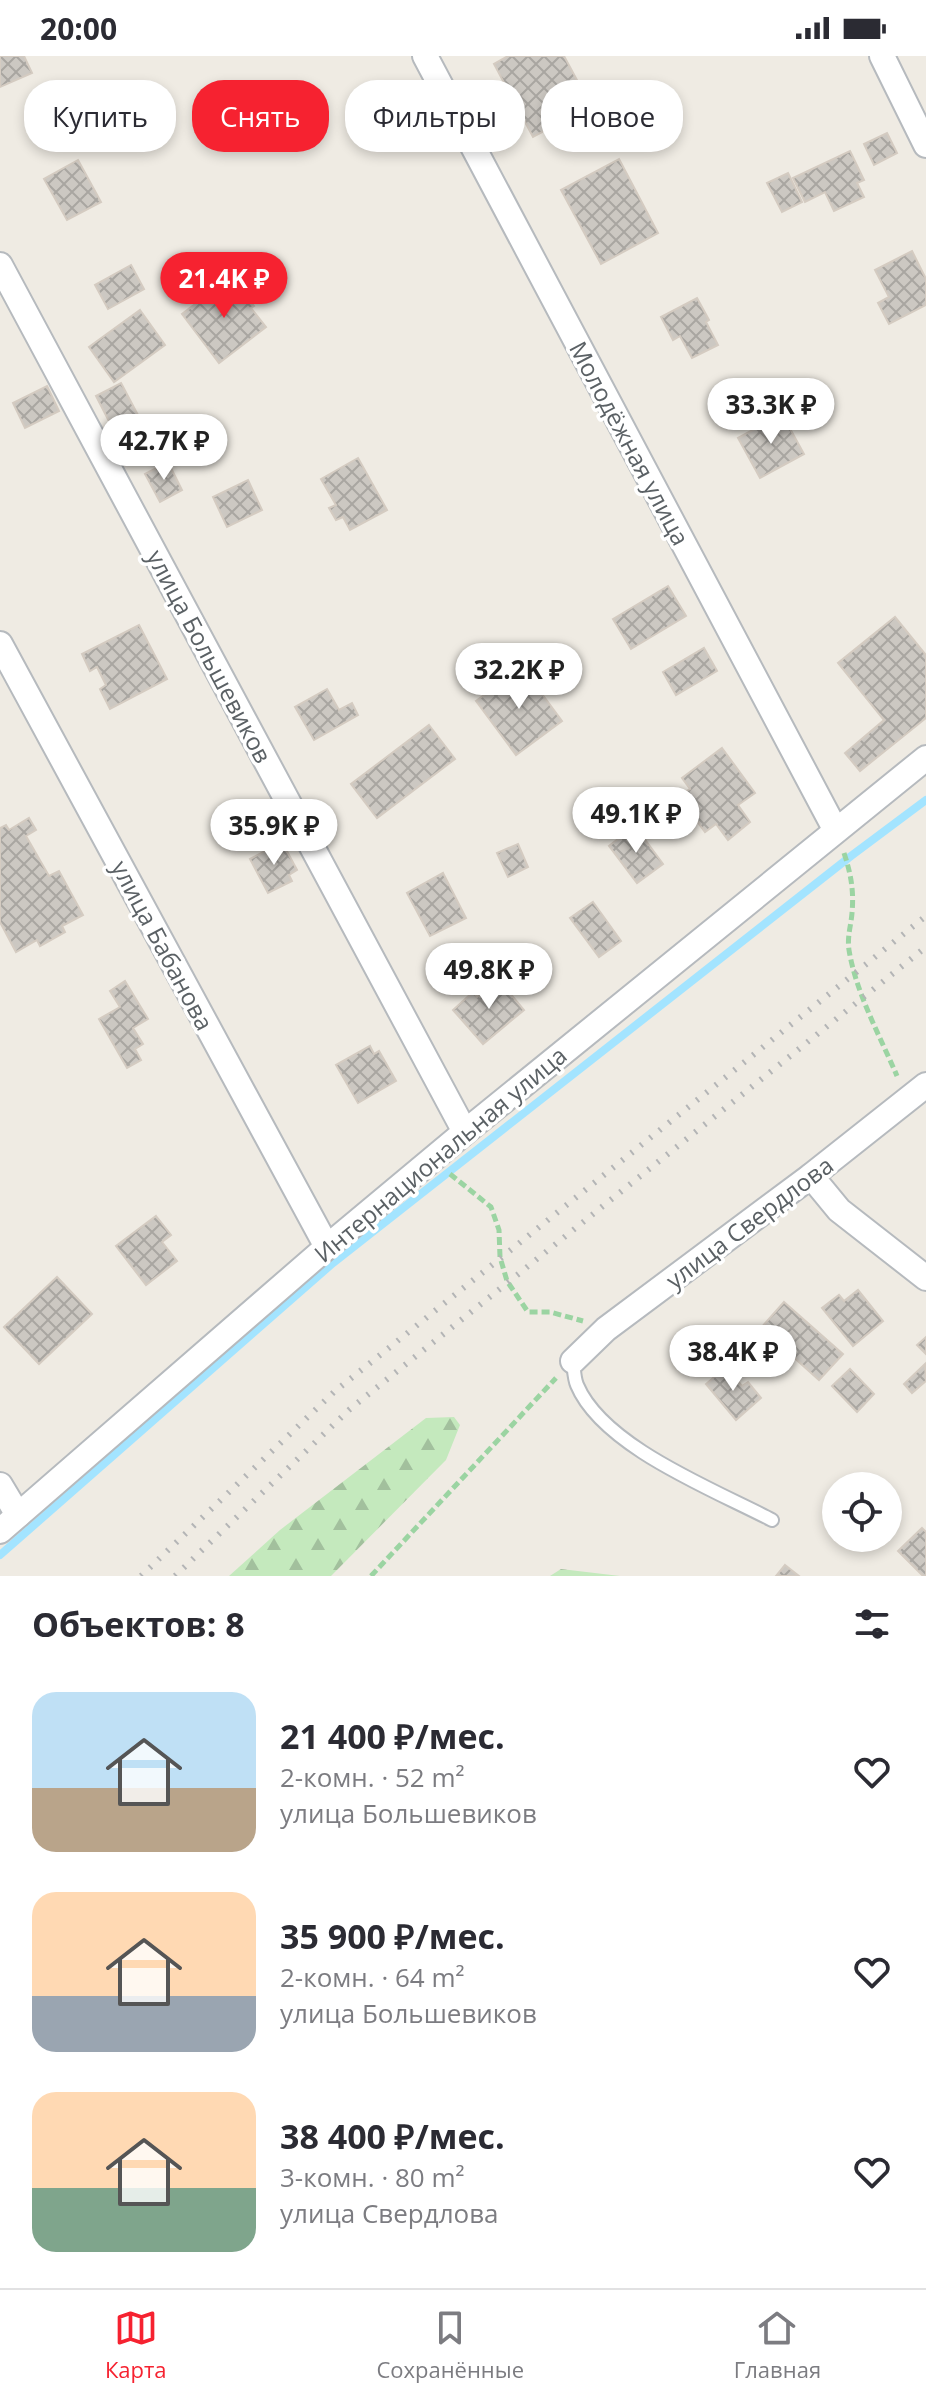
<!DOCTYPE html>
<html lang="ru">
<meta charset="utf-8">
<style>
:root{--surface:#fff;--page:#f7f7f7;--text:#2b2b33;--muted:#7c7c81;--line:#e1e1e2;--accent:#f62230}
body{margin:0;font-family:"Open Sans",sans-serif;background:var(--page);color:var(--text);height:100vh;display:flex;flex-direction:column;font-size:30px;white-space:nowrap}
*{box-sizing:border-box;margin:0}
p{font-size:26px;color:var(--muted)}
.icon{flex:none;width:44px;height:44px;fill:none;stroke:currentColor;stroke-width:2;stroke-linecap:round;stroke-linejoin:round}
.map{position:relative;height:1520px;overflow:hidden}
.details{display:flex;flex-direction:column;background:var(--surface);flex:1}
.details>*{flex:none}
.banner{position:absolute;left:24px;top:24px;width:878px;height:72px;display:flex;gap:16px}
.controls{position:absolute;left:822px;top:1416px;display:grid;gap:16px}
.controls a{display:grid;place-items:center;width:80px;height:80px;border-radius:50%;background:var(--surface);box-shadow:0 4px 12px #0003;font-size:40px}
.price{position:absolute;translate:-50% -68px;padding:0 18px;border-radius:28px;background:#fff;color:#222;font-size:26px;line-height:52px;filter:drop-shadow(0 2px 4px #0008)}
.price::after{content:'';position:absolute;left:50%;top:48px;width:24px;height:18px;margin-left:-12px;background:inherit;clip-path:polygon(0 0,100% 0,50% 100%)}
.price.active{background:var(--accent);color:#fff}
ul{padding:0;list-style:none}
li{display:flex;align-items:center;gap:24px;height:200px;padding:0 32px}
li span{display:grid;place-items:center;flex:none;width:224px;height:160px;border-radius:24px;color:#555}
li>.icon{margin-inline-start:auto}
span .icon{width:96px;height:96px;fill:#fffc;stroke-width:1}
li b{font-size:34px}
h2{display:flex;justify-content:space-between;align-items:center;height:96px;padding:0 32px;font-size:34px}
.chip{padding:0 28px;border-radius:32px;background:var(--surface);box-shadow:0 4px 12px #0003;font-size:28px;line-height:72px}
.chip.active{background:var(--accent);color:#fff}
.status{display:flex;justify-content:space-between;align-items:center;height:56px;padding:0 40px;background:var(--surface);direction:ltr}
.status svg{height:22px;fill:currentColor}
.tab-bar{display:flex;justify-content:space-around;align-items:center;height:112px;border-top:2px solid var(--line);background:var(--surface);font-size:22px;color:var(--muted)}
.tab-bar a{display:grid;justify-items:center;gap:4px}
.tab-bar .active{color:var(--accent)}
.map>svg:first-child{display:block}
.forest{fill:url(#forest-firs)}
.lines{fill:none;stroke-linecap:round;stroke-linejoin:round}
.stream{stroke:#a3e4ff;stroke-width:8}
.building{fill:url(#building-cross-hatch);stroke:#d4cbc1;stroke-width:2}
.service-casing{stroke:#b6babe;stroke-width:16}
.minor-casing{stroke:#b6babe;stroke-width:28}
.path{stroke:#9bd4a2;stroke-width:5;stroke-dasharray:8 4;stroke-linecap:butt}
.service{stroke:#fff;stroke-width:12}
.minor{stroke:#fff;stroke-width:24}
.rail{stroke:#b4b5b6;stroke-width:6;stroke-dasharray:2 10;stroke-linecap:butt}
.labels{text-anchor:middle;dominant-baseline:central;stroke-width:7;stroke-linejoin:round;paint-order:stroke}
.street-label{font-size:24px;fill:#5b6165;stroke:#fff}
</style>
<div class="status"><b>20:00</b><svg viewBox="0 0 49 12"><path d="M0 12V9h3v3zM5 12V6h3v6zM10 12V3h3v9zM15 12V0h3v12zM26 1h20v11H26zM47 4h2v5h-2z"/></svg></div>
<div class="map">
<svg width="926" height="1520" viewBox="0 0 926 1520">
<defs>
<pattern id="forest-firs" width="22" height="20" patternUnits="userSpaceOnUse" patternTransform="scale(2)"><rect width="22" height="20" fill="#c4e9bd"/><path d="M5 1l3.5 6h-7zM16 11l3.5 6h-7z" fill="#a2c09d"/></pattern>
<pattern id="building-cross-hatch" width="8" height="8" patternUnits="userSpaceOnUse" patternTransform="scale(2)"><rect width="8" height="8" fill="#ccc8c2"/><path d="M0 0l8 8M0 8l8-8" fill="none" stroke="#a9a6a1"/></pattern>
</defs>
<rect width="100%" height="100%" fill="#efebe3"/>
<g class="forest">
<path d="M454 1361 460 1369 446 1404 331 1520H229L280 1474 426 1362Z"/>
<path d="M561 1513 620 1520H550Z"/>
</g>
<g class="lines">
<path class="stream" d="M0 1499 333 1207 851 800 926 744"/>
</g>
<g class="building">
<path d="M0 0H24L32 17 0 31Z"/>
<path d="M508 0H564L591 50 533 81 494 8Z"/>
<path d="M887 77 897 97 874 109 864 88Z"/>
<path d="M850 95 864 124 857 127 864 141 834 155 825 136 805 146 793 122Z"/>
<path d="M619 103 658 177 601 208 561 134Z"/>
<path d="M78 104 101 146 67 164 44 123Z"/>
<path d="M788 117 802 146 782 156 767 127Z"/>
<path d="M912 195 926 223V249L889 268 878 247 889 241 875 214Z"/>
<path d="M131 209 144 233 108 253 95 229Z"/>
<path d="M231 221 254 250 251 252 266 271 219 307 182 258Z"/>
<path d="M697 242 709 264 706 266 718 289 692 302 680 280 673 284 661 261Z"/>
<path d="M140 254 165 289 114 326 89 291Z"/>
<path d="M121 327 138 359 113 373 96 340Z"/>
<path d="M47 330 59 355 25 372 13 347Z"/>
<path d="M782 358 804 398 760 422 738 382Z"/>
<path d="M358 402 387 454 350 474 343 461 336 464 329 452 336 449 321 423Z"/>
<path d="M168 406 182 434 160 446 145 418Z"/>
<path d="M248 424 262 454 227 471 213 441Z"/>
<path d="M668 530 686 560 631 593 613 563Z"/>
<path d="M895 561 926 599V662L860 715 845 697 884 664 838 607Z"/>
<path d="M139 569 167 623 110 653 100 633 106 629 97 611 90 615 82 598Z"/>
<path d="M704 592 717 615 676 639 663 616Z"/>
<path d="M522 611 562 665 516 699 476 645Z"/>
<path d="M327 633 339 654 352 647 358 659 314 684 295 651Z"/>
<path d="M429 669 455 703 377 762 351 728Z"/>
<path d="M722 692 755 737 738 749 750 766 728 784 716 768 705 776 694 761 698 757 683 737 690 733 682 722Z"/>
<path d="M29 762 36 774 26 780 49 820 59 815 83 859 62 870 65 876 40 890 37 884 16 896 0 866V772L6 769 9 774Z"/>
<path d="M635 770 663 808 637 827 609 790Z"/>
<path d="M282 786 297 814 289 819 292 825 268 837 250 803Z"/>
<path d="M518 788 528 811 508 821 497 797Z"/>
<path d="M443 817 466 862 430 880 407 837Z"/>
<path d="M593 846 621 885 599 901 570 862Z"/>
<path d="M498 923 524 954 483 988 453 954 473 936 477 941Z"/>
<path d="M125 925 148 963 133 972 143 988 135 993 141 1004 127 1012 99 963 120 951 110 935Z"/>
<path d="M370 990 374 998 379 995 396 1025 358 1047 336 1009Z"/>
<path d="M156 1160 171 1179 162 1186 177 1205 146 1229 116 1190Z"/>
<path d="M57 1221 92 1258 39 1308 4 1271Z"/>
<path d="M858 1234 883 1265 853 1290 822 1252 839 1239 844 1245Z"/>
<path d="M784 1246 843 1298 819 1324 761 1272Z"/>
<path d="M926 1281V1298L917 1289Z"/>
<path d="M925 1308 926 1325 912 1337 904 1328Z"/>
<path d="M726 1311 742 1330 748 1326 761 1342 736 1364 706 1328Z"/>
<path d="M850 1313 874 1338 857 1356 832 1330Z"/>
<path d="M922 1472 926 1476V1520H923L898 1495Z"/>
<path d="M785 1509 799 1520H776Z"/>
</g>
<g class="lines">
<g class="service-casing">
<path id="service" d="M573 1305C574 1312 574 1322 577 1329 603 1391 715 1434 772 1464"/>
</g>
<g class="minor-casing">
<g id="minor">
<path d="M425 0 835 773"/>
<path d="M882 0 926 89"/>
<path d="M0 209 465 1076"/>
<path d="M0 588 327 1191"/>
<path d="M811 1120 839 1154 926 1222"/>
<path d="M573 1305 606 1273 811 1120 926 1029"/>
<path d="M0 1429 18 1459"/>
<path d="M0 1475 327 1191 465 1076 926 702"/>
</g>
</g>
<g class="path">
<path d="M844 797C851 818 854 835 852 857 851 870 847 880 849 894 856 937 880 980 897 1020"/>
<path d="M450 1118 491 1151 499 1174 500 1201 507 1225 528 1256H550L583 1265"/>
<path d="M371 1520 556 1322"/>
</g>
<use href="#service" class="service"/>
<use href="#minor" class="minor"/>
<g class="rail">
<path d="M141 1520 334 1336 926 860"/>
<path d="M175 1520 350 1353 926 891"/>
</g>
</g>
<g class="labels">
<g class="street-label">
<text transform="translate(630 387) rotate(62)">Молодёжная улица</text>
<text transform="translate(210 600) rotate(62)">улица Большевиков</text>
<text transform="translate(163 889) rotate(62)">улица Бабанова</text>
<text transform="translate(440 1098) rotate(-40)">Интернациональная улица</text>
<text transform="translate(749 1166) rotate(-37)">улица Свердлова</text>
</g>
</g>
</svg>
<div class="controls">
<a><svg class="icon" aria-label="locate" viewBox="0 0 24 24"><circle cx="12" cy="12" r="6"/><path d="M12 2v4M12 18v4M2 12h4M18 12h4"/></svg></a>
</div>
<b class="price active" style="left:224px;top:264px">21.4K ₽</b>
<b class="price" style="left:771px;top:390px">33.3K ₽</b>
<b class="price" style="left:164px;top:426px">42.7K ₽</b>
<b class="price" style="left:519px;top:655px">32.2K ₽</b>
<b class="price" style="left:636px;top:799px">49.1K ₽</b>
<b class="price" style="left:274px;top:811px">35.9K ₽</b>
<b class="price" style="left:489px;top:955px">49.8K ₽</b>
<b class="price" style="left:733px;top:1337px">38.4K ₽</b>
<div class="banner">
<a class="chip">Купить</a>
<a class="chip active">Снять</a>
<a class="chip">Фильтры</a>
<a class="chip">Новое</a>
</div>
</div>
<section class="details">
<h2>Объектов: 8<svg class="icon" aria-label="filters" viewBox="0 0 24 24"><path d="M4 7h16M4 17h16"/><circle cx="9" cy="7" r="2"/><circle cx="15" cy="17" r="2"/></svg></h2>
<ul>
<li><span style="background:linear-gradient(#bfe0f5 60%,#b9a48a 0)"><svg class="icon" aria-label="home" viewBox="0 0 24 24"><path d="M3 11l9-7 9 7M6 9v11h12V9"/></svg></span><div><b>21 400 ₽/мес.</b><p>2-комн. · 52 m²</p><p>улица Большевиков</p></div><svg class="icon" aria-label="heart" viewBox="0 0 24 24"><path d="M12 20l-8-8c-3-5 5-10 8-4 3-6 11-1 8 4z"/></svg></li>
<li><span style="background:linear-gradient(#ffd9b3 65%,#9aa5b1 0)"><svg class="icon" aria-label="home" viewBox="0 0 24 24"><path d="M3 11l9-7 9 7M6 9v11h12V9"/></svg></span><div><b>35 900 ₽/мес.</b><p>2-комн. · 64 m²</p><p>улица Большевиков</p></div><svg class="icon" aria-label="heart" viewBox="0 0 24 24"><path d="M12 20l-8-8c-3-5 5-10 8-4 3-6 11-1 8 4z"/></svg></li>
<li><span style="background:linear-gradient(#ffd9b3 60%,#7fa58c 0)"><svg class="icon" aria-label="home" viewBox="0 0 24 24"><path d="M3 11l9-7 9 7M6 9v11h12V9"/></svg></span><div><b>38 400 ₽/мес.</b><p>3-комн. · 80 m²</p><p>улица Свердлова</p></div><svg class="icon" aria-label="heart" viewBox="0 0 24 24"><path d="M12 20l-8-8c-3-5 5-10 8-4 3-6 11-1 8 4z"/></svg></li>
</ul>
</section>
<nav class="tab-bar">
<a class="active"><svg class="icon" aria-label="map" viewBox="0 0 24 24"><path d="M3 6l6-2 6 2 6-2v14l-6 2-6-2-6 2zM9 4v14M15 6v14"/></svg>Карта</a>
<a><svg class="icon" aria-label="saved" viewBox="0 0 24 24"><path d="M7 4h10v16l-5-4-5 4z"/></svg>Сохранённые</a>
<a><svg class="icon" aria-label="home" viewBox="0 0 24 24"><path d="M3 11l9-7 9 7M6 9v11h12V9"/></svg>Главная</a>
</nav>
